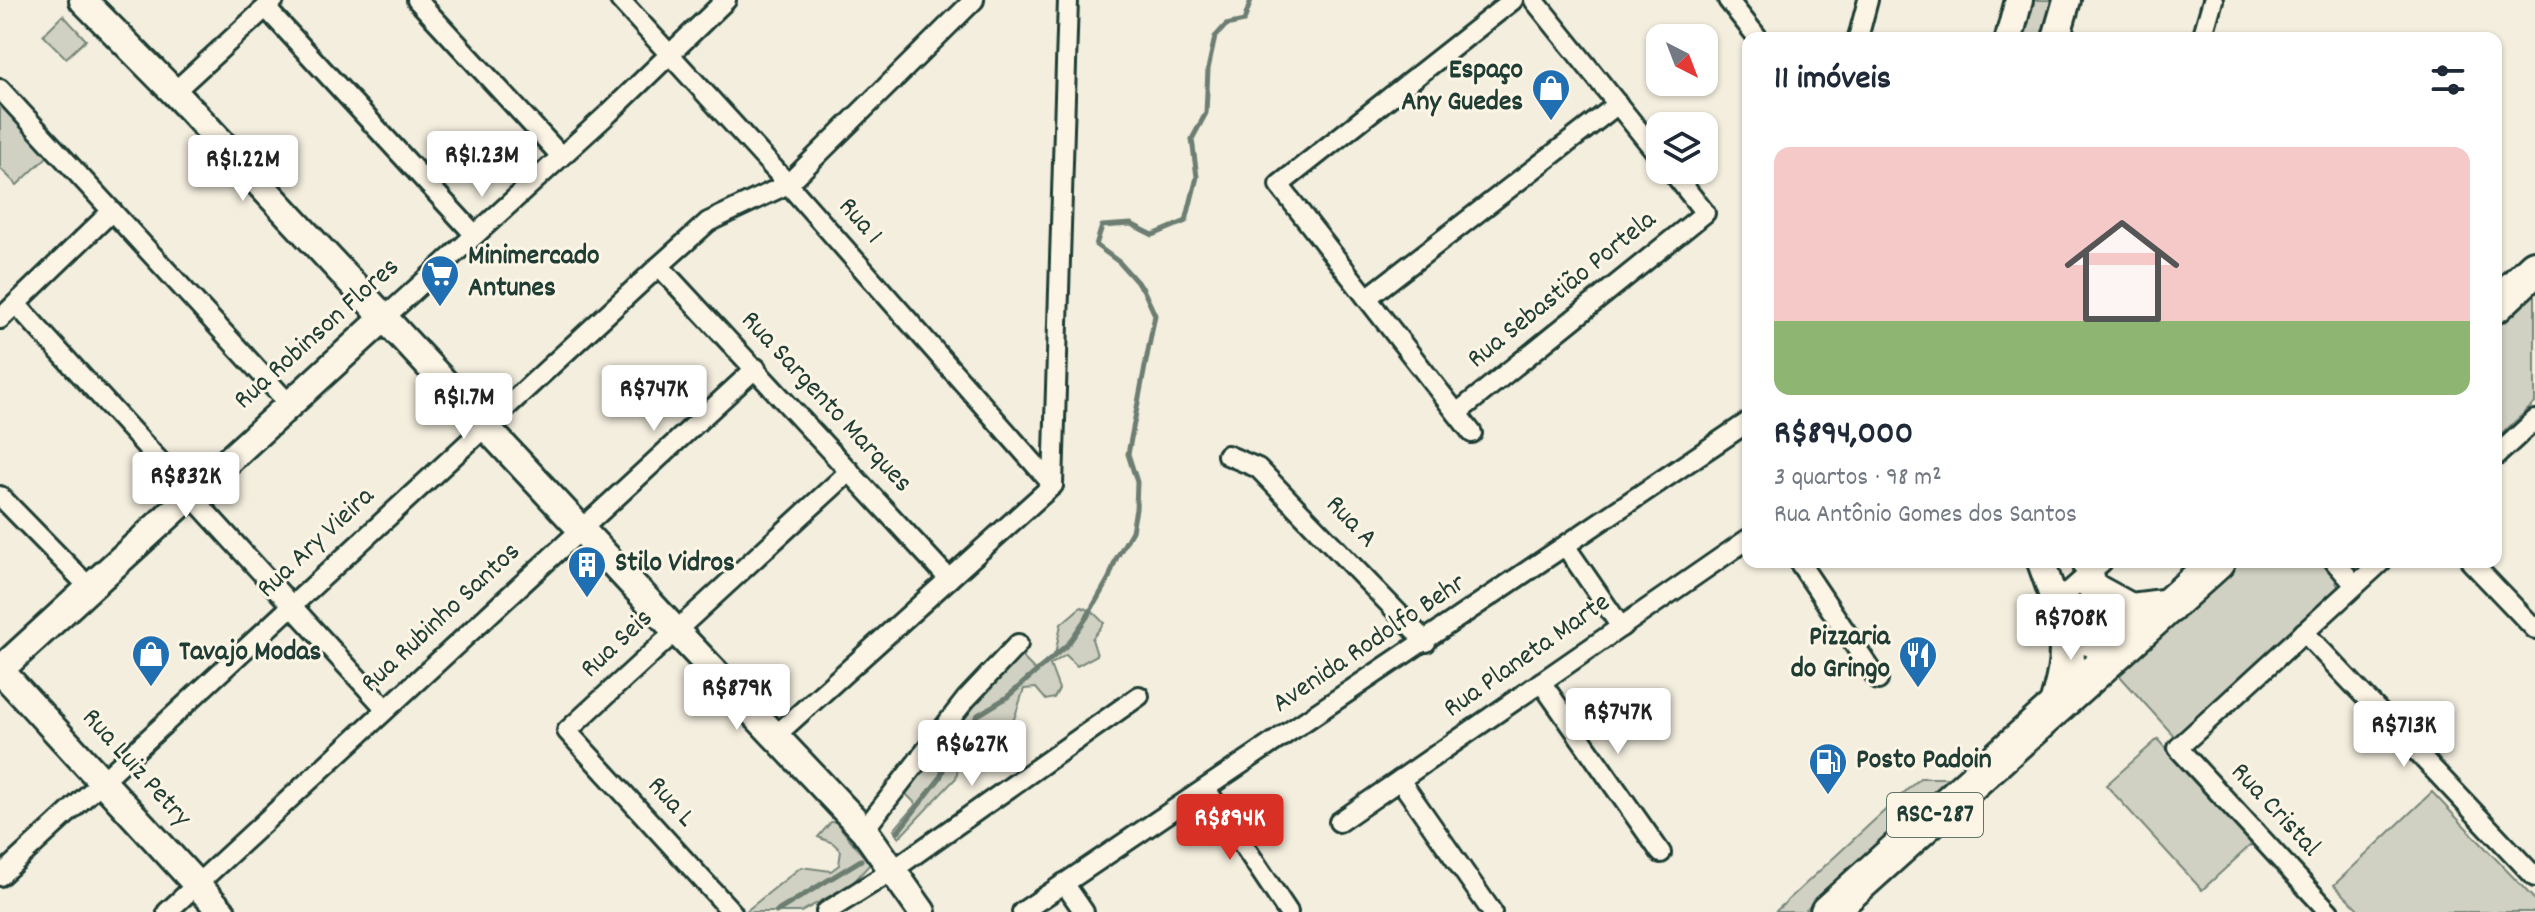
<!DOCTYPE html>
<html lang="pt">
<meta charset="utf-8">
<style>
:root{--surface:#fff;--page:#f6f6f7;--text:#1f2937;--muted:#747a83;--line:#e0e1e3;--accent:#d93025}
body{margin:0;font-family:Dekko,sans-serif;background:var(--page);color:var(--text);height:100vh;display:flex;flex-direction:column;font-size:30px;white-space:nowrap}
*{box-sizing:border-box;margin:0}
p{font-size:26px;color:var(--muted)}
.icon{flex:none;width:44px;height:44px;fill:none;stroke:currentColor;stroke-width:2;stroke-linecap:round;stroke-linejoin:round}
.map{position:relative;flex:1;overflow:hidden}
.details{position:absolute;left:1742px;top:32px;width:760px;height:536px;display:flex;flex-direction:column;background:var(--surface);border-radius:16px;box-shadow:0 2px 6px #0004}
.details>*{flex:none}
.needle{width:52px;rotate:138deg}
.buttons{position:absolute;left:1646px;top:24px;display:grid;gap:16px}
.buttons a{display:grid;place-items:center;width:72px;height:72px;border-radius:16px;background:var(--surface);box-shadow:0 2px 6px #0004;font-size:40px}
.price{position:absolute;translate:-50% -68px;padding:0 18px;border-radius:8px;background:#fff;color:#222;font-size:26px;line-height:52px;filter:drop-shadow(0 2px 4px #0008)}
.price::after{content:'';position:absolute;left:50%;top:48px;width:24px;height:18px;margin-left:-12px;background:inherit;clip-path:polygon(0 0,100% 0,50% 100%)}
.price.on{background:var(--accent);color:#fff}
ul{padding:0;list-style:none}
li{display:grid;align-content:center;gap:16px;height:424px;padding:0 32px}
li+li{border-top:2px solid var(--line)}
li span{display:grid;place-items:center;height:248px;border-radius:16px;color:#555}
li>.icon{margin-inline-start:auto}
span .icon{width:144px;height:144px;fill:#fffc;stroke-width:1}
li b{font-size:34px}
h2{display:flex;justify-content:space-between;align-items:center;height:96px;padding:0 32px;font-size:34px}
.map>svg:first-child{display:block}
.green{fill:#d0d1c2;stroke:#78877b;stroke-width:2}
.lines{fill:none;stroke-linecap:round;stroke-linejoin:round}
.stream{stroke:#6c7d72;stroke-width:5}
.street-casing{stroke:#1f3d34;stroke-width:24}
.secondary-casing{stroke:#1f3d34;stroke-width:32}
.highway-casing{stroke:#1f3d34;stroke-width:40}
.street{stroke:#fcf5e5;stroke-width:18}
.secondary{stroke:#fcf5e5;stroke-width:26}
.highway{stroke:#fcf5e5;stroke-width:34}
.labels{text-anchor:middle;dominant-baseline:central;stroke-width:6;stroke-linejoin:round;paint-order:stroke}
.shield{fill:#fcf5e5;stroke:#617469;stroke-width:2}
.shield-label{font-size:26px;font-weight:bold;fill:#1f3d34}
.poi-label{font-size:28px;font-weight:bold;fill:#1f3d34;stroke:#fcf5e5;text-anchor:start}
.street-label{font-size:28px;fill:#1f3d34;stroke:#fcf5e5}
</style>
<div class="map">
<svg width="2535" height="912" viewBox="0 0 2535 912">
<rect width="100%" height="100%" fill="#f3eede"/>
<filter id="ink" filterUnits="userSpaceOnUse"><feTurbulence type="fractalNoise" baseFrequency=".0125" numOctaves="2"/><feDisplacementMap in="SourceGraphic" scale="16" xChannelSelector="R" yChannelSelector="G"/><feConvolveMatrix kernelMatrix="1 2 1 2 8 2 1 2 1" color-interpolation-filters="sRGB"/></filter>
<g filter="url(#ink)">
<g class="green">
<path d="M2028 0H2056L2045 38H2017Z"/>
<path d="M63 15 86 40 66 58 43 35Z"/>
<path d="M0 104 50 154 17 185 0 168Z"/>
<path d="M2535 289V403L2496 439V325Z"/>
<path d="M2240 562H2322L2333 573 2338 587 2175 737 2119 675 2234 566Z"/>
<path d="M1081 607 1092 611 1104 623 1092 639 1097 655 1077 666 1066 655 1050 665 1059 689 1054 698 1046 700 1036 688 1024 689 1014 719 995 735 977 739 960 759 956 778 899 838 894 830 916 804 906 794 961 712 1021 656 1035 670 1055 655 1061 624Z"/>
<path d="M2158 739 2253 843 2202 890 2106 785Z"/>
<path d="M1920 778H1952L1804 912H1775Z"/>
<path d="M2432 792 2535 900V912H2361L2334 885Z"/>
<path d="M831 822H836L870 864 852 884 801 912H745L801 867 831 871 839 865 841 851 833 843 818 837Z"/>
</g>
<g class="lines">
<g class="stream">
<path d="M897 833 940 778 948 757 978 715 1006 698 1068 644 1087 617 1109 578 1116 559 1132 531 1136 509 1137 482 1128 454 1155 315 1143 289 1119 262 1096 245 1102 226 1131 224 1153 235 1186 221 1197 177 1192 139 1206 113 1208 69 1215 37 1226 25 1244 21 1251 0"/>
<path d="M776 912 861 860"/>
</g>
<g class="street-casing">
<g id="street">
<path d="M417 0 561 156"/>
<path d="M620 0 788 184 1053 485"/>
<path d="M1534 0 1660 157"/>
<path d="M1728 0 1758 38"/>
<path d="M266 8 475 235"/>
<path d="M1858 38 1868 0"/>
<path d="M2202 38 2213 0"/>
<path d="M0 89 289 404"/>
<path d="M174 92 274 0"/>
<path d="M659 266 949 579"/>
<path d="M1367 298 1618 104"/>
<path d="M16 304 386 709"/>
<path d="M384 318 609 113 726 0"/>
<path d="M0 319 112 211"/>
<path d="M1457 413 1705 213 1671 170"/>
<path d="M1472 433 1279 185 1513 0"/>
<path d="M1227 455 1258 468 1426 642"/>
<path d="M2496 456 2535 420"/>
<path d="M0 496 89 587"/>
<path d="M1566 547 1621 627"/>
<path d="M1799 562 1878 680"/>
<path d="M2335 562 2355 585"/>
<path d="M2471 562 2535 629"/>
<path d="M2056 603 2102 562"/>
<path d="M2304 632 2535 877"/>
<path d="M1541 682 1661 853"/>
<path d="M775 736 1053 485 1068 0"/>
<path d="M1400 780 1492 912"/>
<path d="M1206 789 1288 912"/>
<path d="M1339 822 1748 539"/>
<path d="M864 830 966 699 1018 644"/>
<path d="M0 876 659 266 708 222 788 184 974 0"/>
<path d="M1064 883 1084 912"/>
<path d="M167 912 756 368"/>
<path d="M732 912 567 731 850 471"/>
<path d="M826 912 893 870 1139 696"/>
<path d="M1022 912 1748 422"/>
<path d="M2329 912 2178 748 2381 562"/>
</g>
</g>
<g class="secondary-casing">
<g id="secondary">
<path d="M83 0 174 92 675 630 864 830 922 912"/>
<path d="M2009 38 2019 0"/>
<path d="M2056 38 2067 0"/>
<path d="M2041 562 2061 619 2084 640 2115 653"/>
<path d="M2086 562 2115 653"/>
<path d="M222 912 0 670 384 318"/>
</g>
</g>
<g class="highway-casing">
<g id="highway">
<path d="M2496 305 2535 268"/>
<path d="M2097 593 2130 611 2169 606"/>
<path d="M2057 705C2066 675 2072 649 2061 619"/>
<path d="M1828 912 2217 562"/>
</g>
</g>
<use href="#street" class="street"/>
<use href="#secondary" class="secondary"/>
<use href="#highway" class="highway"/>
</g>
</g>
<defs>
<g id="shop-pin" transform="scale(2)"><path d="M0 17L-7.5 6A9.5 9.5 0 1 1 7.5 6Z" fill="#1f6fb2" stroke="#fcf5e5"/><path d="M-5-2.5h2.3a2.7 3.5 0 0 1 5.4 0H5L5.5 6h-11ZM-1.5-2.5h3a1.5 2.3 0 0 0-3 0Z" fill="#fff"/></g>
<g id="supermarket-pin" transform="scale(2)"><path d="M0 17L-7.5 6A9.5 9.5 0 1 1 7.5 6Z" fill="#1f6fb2" stroke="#fcf5e5"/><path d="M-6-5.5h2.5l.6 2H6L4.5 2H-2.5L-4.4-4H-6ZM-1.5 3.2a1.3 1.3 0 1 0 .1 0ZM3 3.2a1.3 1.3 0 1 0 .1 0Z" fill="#fff"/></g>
<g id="building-pin" transform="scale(2)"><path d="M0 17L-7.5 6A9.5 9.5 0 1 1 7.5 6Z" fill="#1f6fb2" stroke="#fcf5e5"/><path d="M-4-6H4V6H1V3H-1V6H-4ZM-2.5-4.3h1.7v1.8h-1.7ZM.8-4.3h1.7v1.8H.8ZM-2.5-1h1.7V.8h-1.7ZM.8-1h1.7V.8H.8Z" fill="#fff"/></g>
<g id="restaurant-pin" transform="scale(2)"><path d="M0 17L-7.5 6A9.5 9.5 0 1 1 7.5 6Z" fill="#1f6fb2" stroke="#fcf5e5"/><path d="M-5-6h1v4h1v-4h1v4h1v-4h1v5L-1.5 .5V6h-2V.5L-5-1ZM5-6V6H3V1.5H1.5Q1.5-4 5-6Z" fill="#fff"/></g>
<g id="fuel-pin" transform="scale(2)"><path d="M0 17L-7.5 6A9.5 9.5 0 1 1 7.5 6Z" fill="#1f6fb2" stroke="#fcf5e5"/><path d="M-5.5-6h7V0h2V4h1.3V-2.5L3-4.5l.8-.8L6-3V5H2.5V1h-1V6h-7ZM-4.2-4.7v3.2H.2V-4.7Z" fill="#fff"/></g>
</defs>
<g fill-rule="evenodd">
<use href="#shop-pin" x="1551" y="88"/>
<use href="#supermarket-pin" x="440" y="274"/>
<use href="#building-pin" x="587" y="565"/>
<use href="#shop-pin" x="151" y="654"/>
<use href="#restaurant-pin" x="1918" y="655"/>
<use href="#fuel-pin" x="1828" y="762"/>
</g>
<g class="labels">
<rect class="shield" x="1887" y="793" width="96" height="44" rx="6"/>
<g class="shield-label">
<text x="1935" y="815">RSC-287</text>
</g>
<g class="poi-label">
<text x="1523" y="72" text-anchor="end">Espaço<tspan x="1523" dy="32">Any Guedes</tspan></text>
<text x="468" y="258">Minimercado<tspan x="468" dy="32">Antunes</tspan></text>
<text x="615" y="565">Stilo Vidros</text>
<text x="1890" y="639" text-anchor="end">Pizzaria<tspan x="1890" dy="32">do Gringo</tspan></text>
<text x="179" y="654">Tavajo Modas</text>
<text x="1856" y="762">Posto Padoin</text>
</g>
<g class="street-label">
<text transform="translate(859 222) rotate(49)">Rua 1</text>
<text transform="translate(1563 291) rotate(-39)">Rua Sebastião Portela</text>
<text transform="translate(318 335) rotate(-42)">Rua Robinson Flores</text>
<text transform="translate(825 403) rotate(47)">Rua Sargento Marques</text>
<text transform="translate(1350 523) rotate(46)">Rua A</text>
<text transform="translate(317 544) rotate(-43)">Rua Ary Vieira</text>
<text transform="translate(442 619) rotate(-43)">Rua Rubinho Santos</text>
<text transform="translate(618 645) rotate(-43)">Rua Seis</text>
<text transform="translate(1370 645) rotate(-34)">Avenida Rodolfo Behr</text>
<text transform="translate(1528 657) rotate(-35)">Rua Planeta Marte</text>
<text transform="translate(135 769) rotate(48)">Rua Luiz Petry</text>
<text transform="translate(670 803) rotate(48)">Rua L</text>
<text transform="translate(2274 811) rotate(47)">Rua Cristal</text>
</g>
</g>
</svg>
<div class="buttons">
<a><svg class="needle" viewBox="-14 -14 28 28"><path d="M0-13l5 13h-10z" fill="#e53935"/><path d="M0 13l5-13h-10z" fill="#747a83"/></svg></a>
<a><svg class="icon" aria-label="layers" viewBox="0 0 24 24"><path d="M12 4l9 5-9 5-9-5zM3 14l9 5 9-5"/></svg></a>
</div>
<b class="price" style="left:482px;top:199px">R$1.23M</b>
<b class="price" style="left:243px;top:203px">R$1.22M</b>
<b class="price" style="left:654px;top:433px">R$747K</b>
<b class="price" style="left:464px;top:441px">R$1.7M</b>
<b class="price" style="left:186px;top:520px">R$832K</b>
<b class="price" style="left:2071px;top:662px">R$708K</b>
<b class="price" style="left:737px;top:732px">R$879K</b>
<b class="price" style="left:1618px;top:756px">R$747K</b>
<b class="price" style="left:2404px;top:769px">R$713K</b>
<b class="price" style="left:972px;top:788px">R$627K</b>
<b class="price on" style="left:1230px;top:862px">R$894K</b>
<section class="details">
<h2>11 imóveis<svg class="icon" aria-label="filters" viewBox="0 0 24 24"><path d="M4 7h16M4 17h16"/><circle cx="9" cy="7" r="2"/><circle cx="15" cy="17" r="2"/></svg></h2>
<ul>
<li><span style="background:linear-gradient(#f6c9c9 70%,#8fb573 0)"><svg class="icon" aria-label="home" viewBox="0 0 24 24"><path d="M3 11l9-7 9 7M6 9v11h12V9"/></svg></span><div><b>R$894,000</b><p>3 quartos · 98 m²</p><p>Rua Antônio Gomes dos Santos</p></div></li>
</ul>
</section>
</div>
